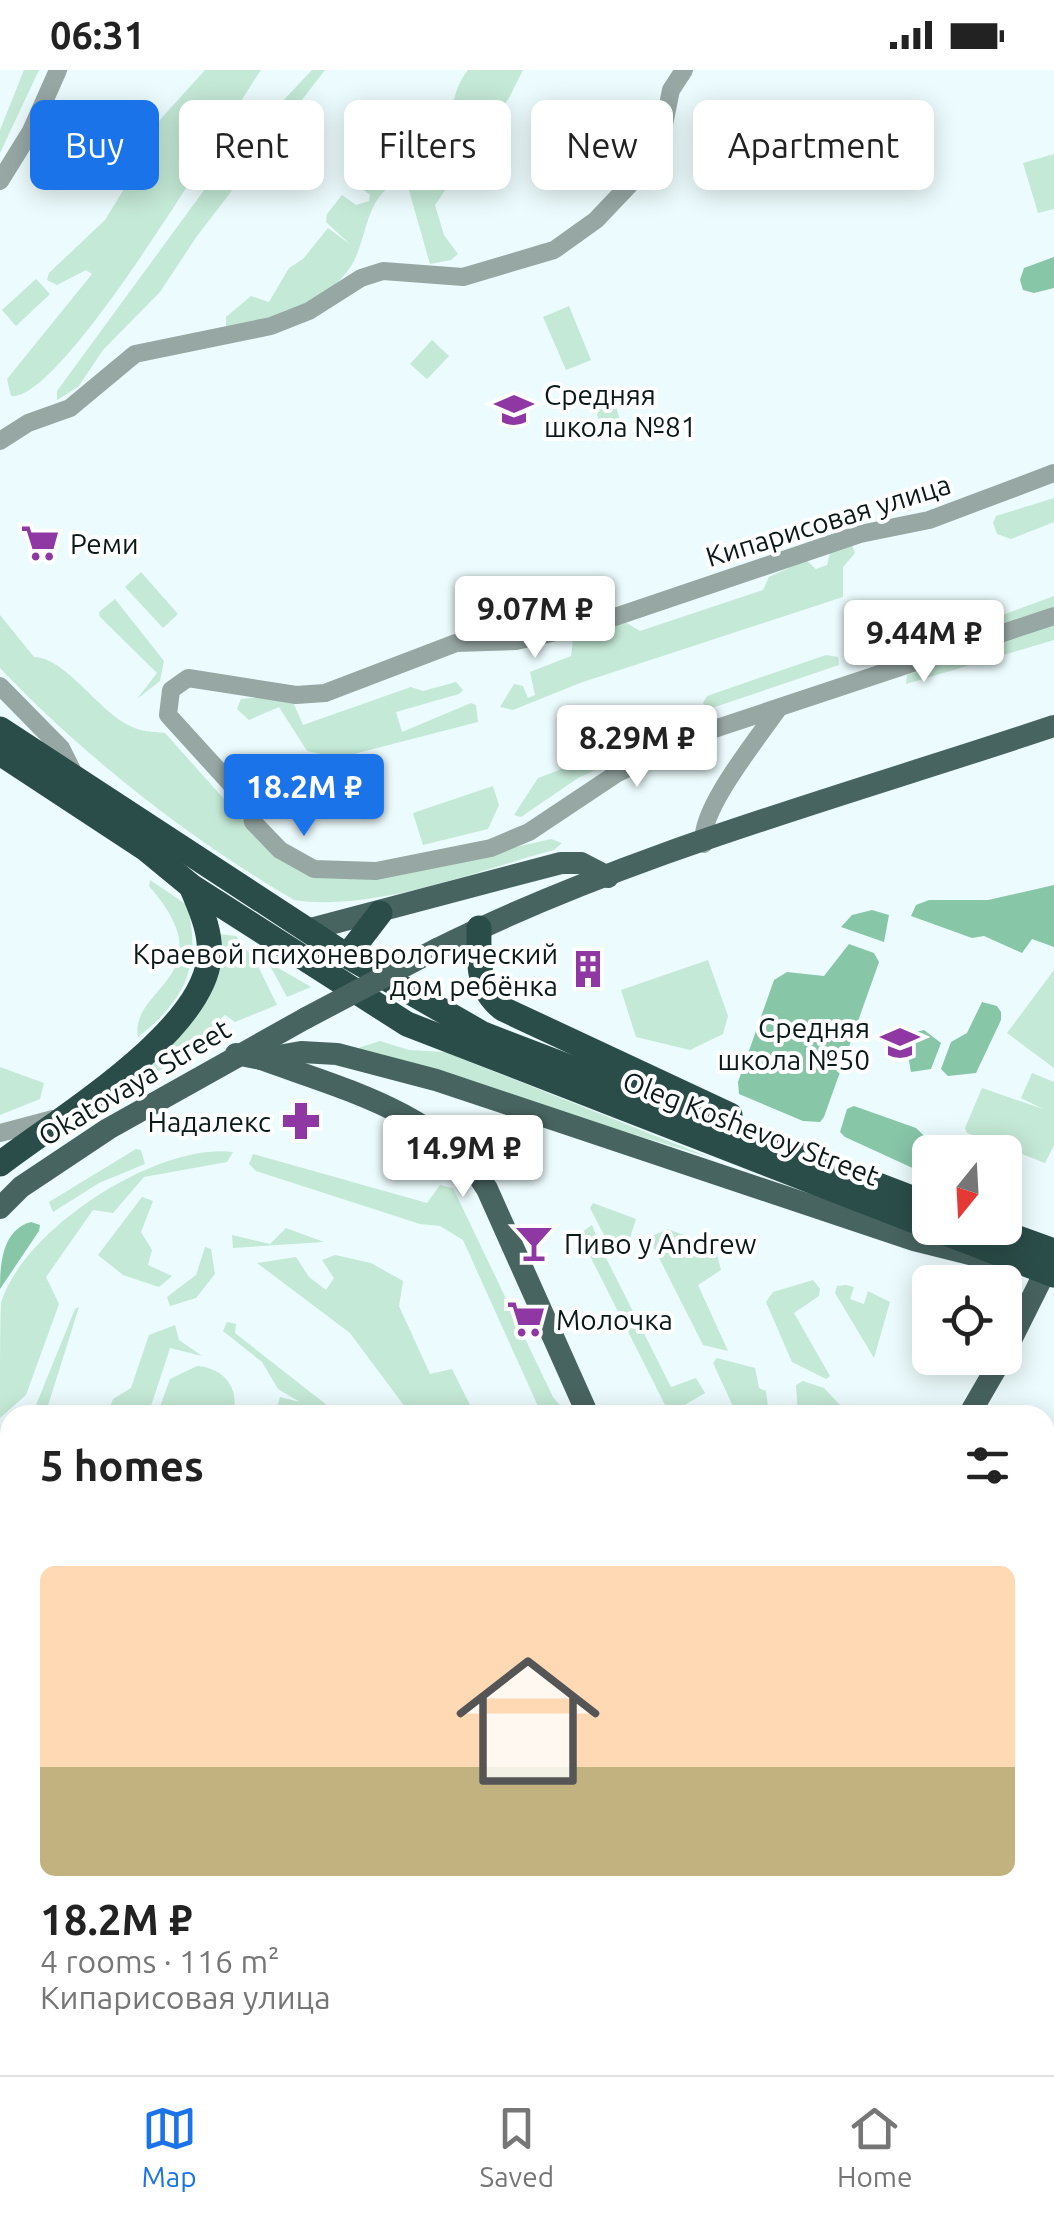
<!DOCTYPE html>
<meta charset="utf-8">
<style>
:root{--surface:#fff;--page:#f2f2f2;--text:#222;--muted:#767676;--line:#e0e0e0;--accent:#1a73e8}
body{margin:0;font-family:Ubuntu,sans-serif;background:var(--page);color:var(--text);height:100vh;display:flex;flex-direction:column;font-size:38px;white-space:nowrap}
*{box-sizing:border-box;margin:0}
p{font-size:32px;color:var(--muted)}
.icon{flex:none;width:55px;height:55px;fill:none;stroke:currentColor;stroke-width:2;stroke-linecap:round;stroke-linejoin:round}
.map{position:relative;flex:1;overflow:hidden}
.panel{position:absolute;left:0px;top:1335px;width:1055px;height:670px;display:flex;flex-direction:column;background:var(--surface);border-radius:30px 30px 0 0;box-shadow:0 5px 25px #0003}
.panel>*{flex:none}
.top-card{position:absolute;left:30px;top:30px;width:995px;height:90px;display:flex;gap:20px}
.needle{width:65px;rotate:198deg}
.fabs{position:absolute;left:912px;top:1065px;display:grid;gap:20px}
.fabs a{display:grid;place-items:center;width:110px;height:110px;border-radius:15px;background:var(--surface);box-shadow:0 5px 25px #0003;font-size:50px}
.price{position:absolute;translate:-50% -85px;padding:0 22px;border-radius:10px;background:#fff;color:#222;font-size:32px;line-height:65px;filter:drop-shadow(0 2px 5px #0008)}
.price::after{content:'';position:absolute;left:50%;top:60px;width:30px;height:22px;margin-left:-15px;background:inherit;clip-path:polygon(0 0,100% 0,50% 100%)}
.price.active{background:var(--accent);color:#fff}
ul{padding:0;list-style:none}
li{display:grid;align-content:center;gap:20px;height:530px;padding:0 40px}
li+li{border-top:2px solid var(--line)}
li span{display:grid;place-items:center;height:310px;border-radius:15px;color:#555}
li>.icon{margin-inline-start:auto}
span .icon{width:180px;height:180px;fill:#fffc;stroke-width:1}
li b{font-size:42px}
h2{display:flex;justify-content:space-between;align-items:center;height:120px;padding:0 40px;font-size:42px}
.tag{padding:0 35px;border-radius:15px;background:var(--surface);box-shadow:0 5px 25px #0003;font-size:35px;line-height:90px}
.tag.active{background:var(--accent);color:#fff}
.status{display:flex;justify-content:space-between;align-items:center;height:70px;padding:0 50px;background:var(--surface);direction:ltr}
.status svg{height:28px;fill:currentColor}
.dock{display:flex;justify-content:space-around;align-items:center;height:140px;border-top:2px solid var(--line);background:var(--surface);font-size:28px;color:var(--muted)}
.dock a{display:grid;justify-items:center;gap:5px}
.dock .active{color:var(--accent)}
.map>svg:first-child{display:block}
.green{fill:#c4e9d6}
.forest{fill:#88c6a8}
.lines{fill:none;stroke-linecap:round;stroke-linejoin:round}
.minor{stroke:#97a7a4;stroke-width:18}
.major{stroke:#486460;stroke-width:22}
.highway{stroke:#2b4d49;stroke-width:25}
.major-bridge{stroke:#486460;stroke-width:22}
.labels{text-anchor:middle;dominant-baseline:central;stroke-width:8;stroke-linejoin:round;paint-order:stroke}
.poi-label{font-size:28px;fill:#0b191b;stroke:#fff;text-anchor:start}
.street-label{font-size:28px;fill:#0b191b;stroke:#fff}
</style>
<div class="status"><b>06:31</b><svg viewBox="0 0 49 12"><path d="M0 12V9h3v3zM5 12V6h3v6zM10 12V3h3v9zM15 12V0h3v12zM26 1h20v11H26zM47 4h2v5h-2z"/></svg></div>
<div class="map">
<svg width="1054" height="2005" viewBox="0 0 1054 2005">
<rect width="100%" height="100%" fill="#ecfbfd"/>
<g class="green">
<path d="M24 0H39L0 83V60Z"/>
<path d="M205 0H261C228 49 62 333 11 326L7 309 92 204 86 200 57 215 47 210 49 203 105 150 124 119 148 63Z"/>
<path d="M312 0H325L197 166 160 222 103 280 78 317 57 330V321L232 82 240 75 254 74 262 53Z"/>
<path d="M468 0H523L509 28 435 135 444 165 458 184 451 190 430 194 408 117 401 112C364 123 369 168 351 196 326 235 270 254 226 257V247L251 226 269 232 289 198 303 189 328 158 351 175 326 152 327 144 342 125 356 135 369 131 370 125 353 111 375 83 402 78 426 46 444 59C455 37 452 20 468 0Z"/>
<path d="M67 38 90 48 66 107 43 98Z"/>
<path d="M1054 84V139L1038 143 1023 93Z"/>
<path d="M36 209 50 224 16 256 2 240Z"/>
<path d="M569 236 591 290 566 300 543 247Z"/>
<path d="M432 270 449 286 427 309 410 294Z"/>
<path d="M611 319 623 361 604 366 591 325Z"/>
<path d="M1054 428V452L1011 469 997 464 993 453 996 446Z"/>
<path d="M852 475 855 483 843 497V527L580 613 513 640 500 637 514 614 523 616 528 628 535 625 530 602 571 586 573 570 625 552 640 561 763 520 769 507 806 490 816 499 827 495 830 483Z"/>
<path d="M141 502 178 544 163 558 125 517Z"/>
<path d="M1054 526V537L903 589 895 585Z"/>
<path d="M115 529 164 591 160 611 137 629 157 603 100 547 99 542Z"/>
<path d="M0 545 34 587C64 587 98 640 128 655 143 663 151 661 165 663L275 786 300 801 401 803 551 769 562 773 554 780C476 801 375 842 294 830 187 767 86 688 0 598Z"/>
<path d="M1054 553V570L906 614 907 605Z"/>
<path d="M826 585 838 587 839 595 709 639 703 633 707 626Z"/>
<path d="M456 612 463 620 459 624 396 642 402 662 471 633 476 635 478 652 338 688 307 681 279 637 249 650 237 639 241 629 273 626 293 632 303 655 411 617 423 621Z"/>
<path d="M676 656 680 660 676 664 578 708 521 747 514 745 538 708Z"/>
<path d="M493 716 499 735 488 759 423 775 413 743Z"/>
<path d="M150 810 187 835C202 893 186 930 138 967 129 917 228 906 149 816Z"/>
<path d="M219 864 236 866 256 892 277 935 235 952 225 945 178 990 144 1009 143 1004 186 956Z"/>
<path d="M708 890 728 946 723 964 690 980 636 967 621 920Z"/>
<path d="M268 892 311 917 287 927Z"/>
<path d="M1054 900V998L1007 963Z"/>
<path d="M380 971 409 980 445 982 711 1088 355 979Z"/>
<path d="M0 997 44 1013 40 1029 0 1045Z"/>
<path d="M1032 1003 1054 1012V1075L1045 1093 967 1063 965 1058 982 1018 1043 1039 1021 1028Z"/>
<path d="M136 1079 141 1080 145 1094 99 1113 53 1142 49 1132Z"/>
<path d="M233 1082 227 1092 144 1107 113 1143 93 1140 46 1207 59 1234 26 1325 0 1348C0 1320 0 1256 1 1233 23 1159 158 1072 233 1082Z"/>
<path d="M253 1084 427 1133 440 1115 453 1118 553 1327 568 1345H542L463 1170 440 1156 420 1154 256 1101 249 1094Z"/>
<path d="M142 1127 153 1131 141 1162 152 1180 148 1195 172 1206 159 1217 123 1205 98 1185Z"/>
<path d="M593 1133 636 1149 629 1171 606 1188 671 1317 696 1308 705 1323 681 1337 684 1345H670L582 1170V1162L592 1155 598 1170 605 1167 590 1138Z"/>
<path d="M286 1158 324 1172 233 1178 232 1165 270 1174Z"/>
<path d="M668 1159 715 1177 721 1200 698 1215 728 1281 703 1275 653 1176 652 1166Z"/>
<path d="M205 1177 211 1179 215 1204 196 1228 170 1236 167 1227 196 1205Z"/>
<path d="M335 1185 371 1193 403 1211 399 1236 430 1304 452 1299 475 1345H411L350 1263 257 1193 296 1187 309 1207 326 1220 334 1208 322 1190Z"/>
<path d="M813 1210 820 1219 819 1226 794 1243 830 1306 826 1309 792 1292 766 1232 773 1222Z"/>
<path d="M846 1215 854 1217 850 1229 864 1234 868 1221 890 1232 874 1288 835 1223 837 1216Z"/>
<path d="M79 1237 45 1345H32L75 1239Z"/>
<path d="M227 1252 236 1254 235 1263 328 1336 333 1345H300V1333L296 1345H275L280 1327 300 1332 278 1319 262 1292 223 1261Z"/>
<path d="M175 1255 179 1270 202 1286 170 1278 148 1345H107L113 1329 131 1318 149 1265Z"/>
<path d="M717 1288 755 1298 759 1318 766 1321 769 1345H737L713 1293Z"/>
<path d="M197 1296C224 1298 240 1318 233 1345H157L170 1309Z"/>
<path d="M803 1311 824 1318 841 1336 838 1345H798L796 1315Z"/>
<path d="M814 1995H879L876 2005H814Z"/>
<path d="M934 1995H999L1054 2005H975Z"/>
</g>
<g class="forest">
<path d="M1054 187V218L1034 223 1023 220 1020 210 1024 198Z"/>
<path d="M1054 815V877L1032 869 1022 883 984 866 972 868 911 846 916 835 929 830H988Z"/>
<path d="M872 840 889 845 884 872 841 857 852 845Z"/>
<path d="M849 874 874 883 879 892 824 1047 820 1052 803 1051 739 1024 738 1012 774 910 787 902 824 906Z"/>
<path d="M982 932 997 936 1001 942V950L976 1003 948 1006 941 999 951 972 967 963Z"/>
<path d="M924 960 941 973 931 999 911 1002 907 980 916 962Z"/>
<path d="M854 1036 916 1058 941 1082H930V1106L845 1067 840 1062 847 1039Z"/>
<path d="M31 1152 40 1155 39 1161 0 1219C0 1194 2 1160 31 1152Z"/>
</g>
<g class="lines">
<g class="minor">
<path d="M0 111 31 61 58 0"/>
<path d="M0 371 28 353 70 338 135 284 271 256 309 241 361 208 383 201 463 207 554 180 596 150 651 92 659 79 671 20 684 0"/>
<path d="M1054 403 929 450 860 464 600 552 516 571 456 573 325 623 296 625 188 608 171 620 168 645 249 734 253 752 280 780 314 799 376 801 491 778 529 762 616 704 699 664 1054 546"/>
<path d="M0 616 61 678 76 708"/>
<path d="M704 774C697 742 759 667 778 639"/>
<path d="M0 1063 53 1049"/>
<path d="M1045 1961 1054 1963"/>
</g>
<g class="major">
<path d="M307 860 561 793H581L608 807"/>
<path d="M437 879C632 782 848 725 1054 656"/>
<path d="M236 984 261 989C340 1018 441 1043 487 1119L588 1345"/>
<path d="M261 989 301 982 337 984 436 1010 914 1170 990 1189"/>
<path d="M0 1138 21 1117 108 1059 306 948"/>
<path d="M1005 1282 1045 1202"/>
<path d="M969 1345 1002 1288"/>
<path d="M692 2005 693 1995"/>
</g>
<g class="highway">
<path d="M0 659 347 886 483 964 930 1135"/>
<path d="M0 683 146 779 191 816 407 954 1054 1205"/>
<path d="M479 858C479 891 476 918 503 939L730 1045"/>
<path d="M347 886 380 843"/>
<path d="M0 1094C57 1050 201 964 209 889 212 863 201 840 191 816"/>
<path d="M990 1158 1054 1181"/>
</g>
<path class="major-bridge" d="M306 948 437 879"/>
</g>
<defs>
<g id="school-bare" transform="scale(3)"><path d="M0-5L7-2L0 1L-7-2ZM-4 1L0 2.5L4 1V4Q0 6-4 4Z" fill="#8f37a3" stroke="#fff" stroke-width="2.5" paint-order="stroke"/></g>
<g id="supermarket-bare" transform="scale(3)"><path d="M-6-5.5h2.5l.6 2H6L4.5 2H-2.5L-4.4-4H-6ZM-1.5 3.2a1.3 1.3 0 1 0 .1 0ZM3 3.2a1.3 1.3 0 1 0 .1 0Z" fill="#8f37a3" stroke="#fff" stroke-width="2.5" paint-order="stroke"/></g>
<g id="building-bare" transform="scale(3)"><path d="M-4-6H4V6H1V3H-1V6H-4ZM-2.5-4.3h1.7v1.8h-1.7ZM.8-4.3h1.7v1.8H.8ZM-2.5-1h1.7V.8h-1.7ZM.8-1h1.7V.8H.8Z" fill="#8f37a3" stroke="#fff" stroke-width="2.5" paint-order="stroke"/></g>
<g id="pharmacy-bare" transform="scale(3)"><path d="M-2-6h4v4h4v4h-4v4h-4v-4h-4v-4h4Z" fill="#8f37a3" stroke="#fff" stroke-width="2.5" paint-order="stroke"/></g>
<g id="bar-bare" transform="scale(3)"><path d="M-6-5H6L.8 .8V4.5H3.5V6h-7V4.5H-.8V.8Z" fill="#8f37a3" stroke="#fff" stroke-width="2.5" paint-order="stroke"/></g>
</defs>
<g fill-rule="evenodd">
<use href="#school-bare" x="514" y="340"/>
<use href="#supermarket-bare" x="40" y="473"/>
<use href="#building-bare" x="588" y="899"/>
<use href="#school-bare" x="900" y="973"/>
<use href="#pharmacy-bare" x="301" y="1051"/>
<use href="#bar-bare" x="534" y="1173"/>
<use href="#supermarket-bare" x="526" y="1249"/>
</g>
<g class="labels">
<g class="poi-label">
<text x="544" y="324">Средняя<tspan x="544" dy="32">школа №81</tspan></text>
<text x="70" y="473">Реми</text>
<text x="558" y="883" text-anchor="end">Краевой психоневрологический<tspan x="558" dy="32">дом ребёнка</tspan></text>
<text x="870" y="957" text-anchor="end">Средняя<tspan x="870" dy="32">школа №50</tspan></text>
<text x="271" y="1051" text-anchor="end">Надалекс</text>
<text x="564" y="1173">Пиво у Andrew</text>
<text x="556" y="1249">Молочка</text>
</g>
<g class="street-label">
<text transform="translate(828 450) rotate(-17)">Кипарисовая улица</text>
<text transform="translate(134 1012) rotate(-31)">Okatovaya Street</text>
<text transform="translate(751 1058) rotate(21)">Oleg Koshevoy Street</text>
</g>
</g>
</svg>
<div class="fabs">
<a><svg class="needle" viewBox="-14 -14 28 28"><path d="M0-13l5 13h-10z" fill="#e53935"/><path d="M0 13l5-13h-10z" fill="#767676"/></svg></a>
<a><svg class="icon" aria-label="locate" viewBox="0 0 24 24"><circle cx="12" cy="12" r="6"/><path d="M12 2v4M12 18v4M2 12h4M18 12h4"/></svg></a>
</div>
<b class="price" style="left:535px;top:591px">9.07M ₽</b>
<b class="price" style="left:924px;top:615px">9.44M ₽</b>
<b class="price" style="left:637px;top:720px">8.29M ₽</b>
<b class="price active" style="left:304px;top:769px">18.2M ₽</b>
<b class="price" style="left:463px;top:1130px">14.9M ₽</b>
<div class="top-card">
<a class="tag active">Buy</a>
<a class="tag">Rent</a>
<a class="tag">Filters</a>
<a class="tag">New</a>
<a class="tag">Apartment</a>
</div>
<section class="panel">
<h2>5 homes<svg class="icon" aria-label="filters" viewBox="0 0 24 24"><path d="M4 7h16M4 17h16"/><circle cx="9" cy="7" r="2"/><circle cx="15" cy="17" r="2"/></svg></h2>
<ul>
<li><span style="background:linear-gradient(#ffd9b3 65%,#c2b280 0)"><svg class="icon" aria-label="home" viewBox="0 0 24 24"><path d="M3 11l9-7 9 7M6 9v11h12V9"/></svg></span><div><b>18.2M ₽</b><p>4 rooms · 116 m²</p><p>Кипарисовая улица</p></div></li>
</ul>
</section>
</div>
<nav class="dock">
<a class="active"><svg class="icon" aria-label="map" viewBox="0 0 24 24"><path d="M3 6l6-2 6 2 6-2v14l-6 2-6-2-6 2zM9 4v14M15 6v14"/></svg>Map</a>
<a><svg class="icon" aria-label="saved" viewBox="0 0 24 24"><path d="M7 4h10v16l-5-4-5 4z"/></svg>Saved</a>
<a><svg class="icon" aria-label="home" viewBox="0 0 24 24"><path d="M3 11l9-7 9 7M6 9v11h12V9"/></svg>Home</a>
</nav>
